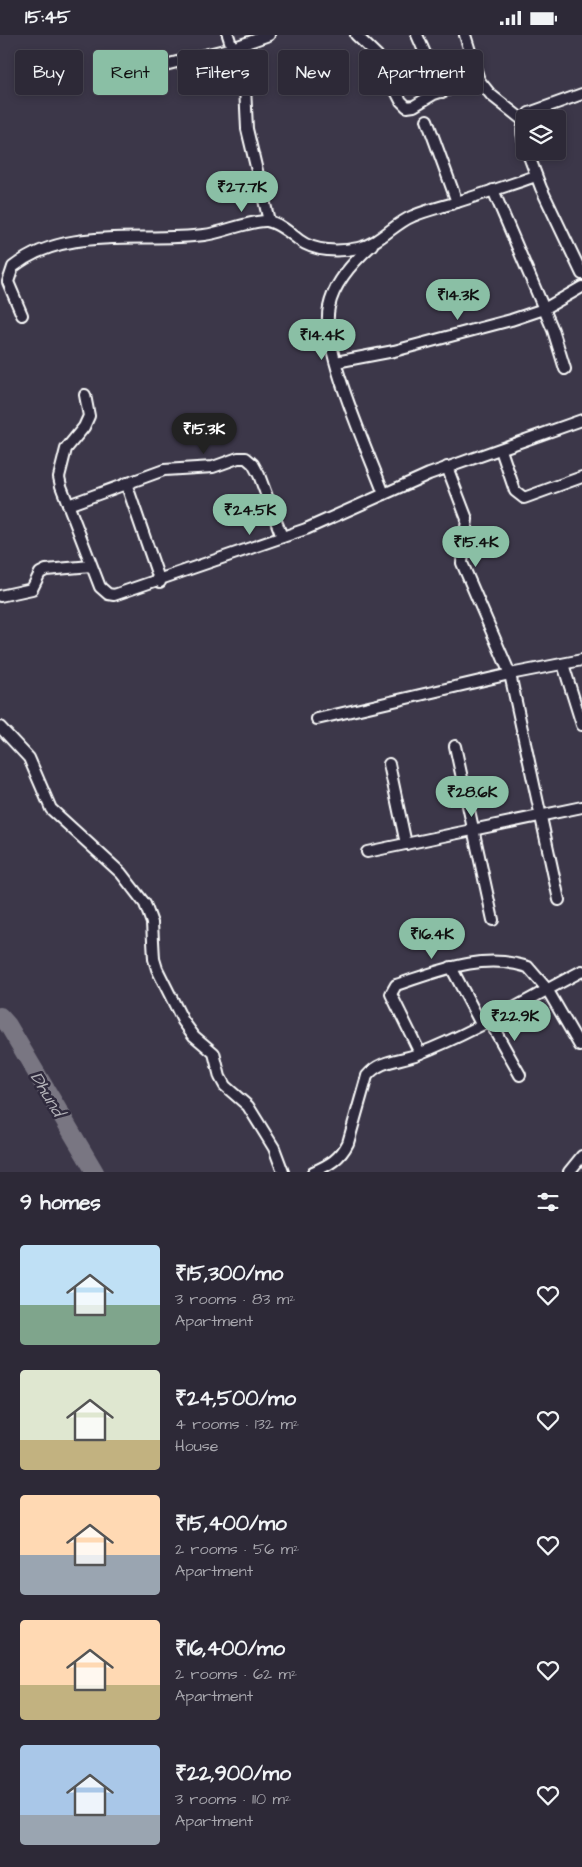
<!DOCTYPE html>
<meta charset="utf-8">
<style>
:root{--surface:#2d2937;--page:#35313f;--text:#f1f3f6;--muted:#a7a6ad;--line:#484552;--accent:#8abfa5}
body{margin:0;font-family:"Architects Daughter",sans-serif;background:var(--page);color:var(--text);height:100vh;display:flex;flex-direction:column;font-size:19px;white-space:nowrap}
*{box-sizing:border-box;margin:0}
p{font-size:16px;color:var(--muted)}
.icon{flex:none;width:28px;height:28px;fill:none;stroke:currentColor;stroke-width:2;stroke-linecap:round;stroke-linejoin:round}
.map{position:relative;height:1137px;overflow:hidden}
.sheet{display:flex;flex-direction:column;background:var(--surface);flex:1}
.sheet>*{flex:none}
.banner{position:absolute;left:15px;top:15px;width:552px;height:45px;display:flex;gap:10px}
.tools{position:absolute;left:516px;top:75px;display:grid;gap:10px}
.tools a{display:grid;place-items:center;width:50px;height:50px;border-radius:5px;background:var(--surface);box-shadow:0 2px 8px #0003,0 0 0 1px var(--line);font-size:25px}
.price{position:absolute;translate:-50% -42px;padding:0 11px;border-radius:18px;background:var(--accent);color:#111;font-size:16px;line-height:32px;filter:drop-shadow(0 1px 2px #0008)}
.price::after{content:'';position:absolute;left:50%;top:30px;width:15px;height:11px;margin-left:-8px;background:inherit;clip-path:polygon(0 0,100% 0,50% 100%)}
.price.selected{background:#222;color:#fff}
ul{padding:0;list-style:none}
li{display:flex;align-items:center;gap:15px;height:125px;padding:0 20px}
li span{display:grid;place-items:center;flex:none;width:140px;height:100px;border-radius:5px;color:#555}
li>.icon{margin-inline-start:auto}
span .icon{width:60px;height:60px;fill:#fffc;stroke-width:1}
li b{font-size:21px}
h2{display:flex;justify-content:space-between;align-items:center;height:60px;padding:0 20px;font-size:21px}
.chip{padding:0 18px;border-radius:5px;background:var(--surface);box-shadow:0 2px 8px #0003,0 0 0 1px var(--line);font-size:18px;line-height:45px}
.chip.selected{background:var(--accent);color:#111}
.status{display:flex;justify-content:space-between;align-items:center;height:35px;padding:0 25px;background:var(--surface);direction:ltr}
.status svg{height:14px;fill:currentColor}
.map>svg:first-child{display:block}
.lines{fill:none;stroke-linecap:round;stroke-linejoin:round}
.river{stroke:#797682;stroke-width:18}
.minor-casing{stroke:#fff;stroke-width:14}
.minor{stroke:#2f2a3d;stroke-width:10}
.labels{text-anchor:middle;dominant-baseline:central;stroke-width:5;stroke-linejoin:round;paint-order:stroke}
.water-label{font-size:18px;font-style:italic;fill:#b5b4ba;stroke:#2f2a3d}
</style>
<div class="status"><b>15:45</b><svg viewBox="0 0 49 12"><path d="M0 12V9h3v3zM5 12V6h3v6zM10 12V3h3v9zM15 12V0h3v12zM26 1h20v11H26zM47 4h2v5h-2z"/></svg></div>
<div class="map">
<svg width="582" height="1137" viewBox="0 0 582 1137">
<rect width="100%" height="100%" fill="#3c3749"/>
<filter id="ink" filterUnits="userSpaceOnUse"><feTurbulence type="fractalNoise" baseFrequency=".02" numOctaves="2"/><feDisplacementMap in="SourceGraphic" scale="10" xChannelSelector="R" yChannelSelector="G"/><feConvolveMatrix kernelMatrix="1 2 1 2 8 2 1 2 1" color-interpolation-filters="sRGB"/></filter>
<g filter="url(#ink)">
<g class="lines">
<path class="river" d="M0 981 8 990 95 1137"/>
<g class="minor-casing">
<g id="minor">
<path d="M228 0 245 52 247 94 269 186"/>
<path d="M356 0 377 20 401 66 407 72 414 71 434 59 479 45"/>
<path d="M417 0 442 57"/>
<path d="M465 0 479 45 491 60 524 86"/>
<path d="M161 31 232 13 269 0"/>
<path d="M427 85 457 167"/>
<path d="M525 110C521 98 521 89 529 78L582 59"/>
<path d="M527 116 541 153 582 239"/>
<path d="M493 155 553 295 565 334"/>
<path d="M372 210C355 225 334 248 329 272 320 312 368 416 384 459"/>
<path d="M22 280 8 247 13 232C65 190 143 208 204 200 223 198 250 185 267 186 279 188 290 198 299 205 315 217 339 217 358 213 381 208 393 189 413 181 427 175 442 172 457 167 483 159 509 150 536 141"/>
<path d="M336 327 394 316 511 285 544 274 582 252"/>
<path d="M85 360 89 381 84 392 66 414 59 442 61 451 100 552 108 559 114 560 306 494 429 439 582 385"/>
<path d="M501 415 515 456 524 463 582 442"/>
<path d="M447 432 467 484 462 528 510 639 559 865"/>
<path d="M126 448 160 547"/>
<path d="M68 470 164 435 213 432 238 423H246L253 429 259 440 282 502"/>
<path d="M0 561 32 554 40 538 46 535 91 531"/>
<path d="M563 629 582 690"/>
<path d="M317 684 510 639 582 625"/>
<path d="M0 692 29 723 51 774 121 838 145 869 152 888 154 924 157 934 183 986 194 1001 214 1018 220 1042 225 1051 248 1071 274 1113 283 1137"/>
<path d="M455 711 493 885"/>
<path d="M389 729 406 809"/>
<path d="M367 817 582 772"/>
<path d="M451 932 481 989"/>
<path d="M489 985 520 1040"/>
<path d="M420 1018 391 959 396 950C439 936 482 917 528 932L547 954 580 1011"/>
<path d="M313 1137C329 1130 340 1124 348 1108L367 1041C380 1025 399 1026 418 1019 475 997 528 964 582 936"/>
<path d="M569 1137 582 1121"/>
</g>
</g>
<use href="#minor" class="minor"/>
</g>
</g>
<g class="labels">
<g class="water-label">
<text transform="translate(47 1059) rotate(59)">Dhund</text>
</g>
</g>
</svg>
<div class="tools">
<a><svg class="icon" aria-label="layers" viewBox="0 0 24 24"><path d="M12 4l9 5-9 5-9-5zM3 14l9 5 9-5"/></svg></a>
</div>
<b class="price" style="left:242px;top:178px">₹27.7K</b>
<b class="price" style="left:458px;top:286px">₹14.3K</b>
<b class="price" style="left:322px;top:326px">₹14.4K</b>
<b class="price selected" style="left:204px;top:420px">₹15.3K</b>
<b class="price" style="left:250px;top:501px">₹24.5K</b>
<b class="price" style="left:476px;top:533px">₹15.4K</b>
<b class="price" style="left:472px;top:783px">₹28.6K</b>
<b class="price" style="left:432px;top:925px">₹16.4K</b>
<b class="price" style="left:515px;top:1007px">₹22.9K</b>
<div class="banner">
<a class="chip">Buy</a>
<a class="chip selected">Rent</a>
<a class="chip">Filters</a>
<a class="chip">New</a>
<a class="chip">Apartment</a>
</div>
</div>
<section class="sheet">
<h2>9 homes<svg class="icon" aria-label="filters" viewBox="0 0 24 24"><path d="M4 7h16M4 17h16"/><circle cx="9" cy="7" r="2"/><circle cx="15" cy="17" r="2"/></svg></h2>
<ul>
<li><span style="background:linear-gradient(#bfe0f5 60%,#7fa58c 0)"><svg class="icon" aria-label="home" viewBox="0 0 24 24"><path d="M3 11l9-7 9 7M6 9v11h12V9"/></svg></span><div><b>₹15,300/mo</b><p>3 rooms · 83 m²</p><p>Apartment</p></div><svg class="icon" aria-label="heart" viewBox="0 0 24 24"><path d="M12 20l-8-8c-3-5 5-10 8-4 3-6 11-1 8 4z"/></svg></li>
<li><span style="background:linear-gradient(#dfe7d0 70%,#c2b280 0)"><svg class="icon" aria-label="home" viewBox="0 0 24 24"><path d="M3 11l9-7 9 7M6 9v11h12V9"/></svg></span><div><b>₹24,500/mo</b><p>4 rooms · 132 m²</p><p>House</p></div><svg class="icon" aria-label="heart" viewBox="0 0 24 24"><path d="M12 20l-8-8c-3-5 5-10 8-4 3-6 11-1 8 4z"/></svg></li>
<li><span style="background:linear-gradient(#ffd9b3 60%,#9aa5b1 0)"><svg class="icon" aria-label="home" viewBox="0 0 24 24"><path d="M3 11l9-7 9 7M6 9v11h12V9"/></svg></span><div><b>₹15,400/mo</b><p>2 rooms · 56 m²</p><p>Apartment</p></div><svg class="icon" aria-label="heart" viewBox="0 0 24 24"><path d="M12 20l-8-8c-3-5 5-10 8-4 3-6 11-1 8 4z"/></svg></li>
<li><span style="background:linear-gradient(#ffd9b3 65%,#c2b280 0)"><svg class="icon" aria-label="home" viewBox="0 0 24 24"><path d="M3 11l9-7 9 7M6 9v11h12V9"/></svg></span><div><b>₹16,400/mo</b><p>2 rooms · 62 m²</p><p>Apartment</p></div><svg class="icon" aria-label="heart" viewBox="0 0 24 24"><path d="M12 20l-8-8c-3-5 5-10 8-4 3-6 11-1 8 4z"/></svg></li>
<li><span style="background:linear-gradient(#a9c7e8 70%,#9aa5b1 0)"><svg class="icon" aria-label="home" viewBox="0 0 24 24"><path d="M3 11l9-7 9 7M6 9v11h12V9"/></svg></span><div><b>₹22,900/mo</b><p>3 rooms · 110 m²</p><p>Apartment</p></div><svg class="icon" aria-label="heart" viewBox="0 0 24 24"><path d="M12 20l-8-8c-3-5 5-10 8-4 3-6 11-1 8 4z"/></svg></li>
</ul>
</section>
